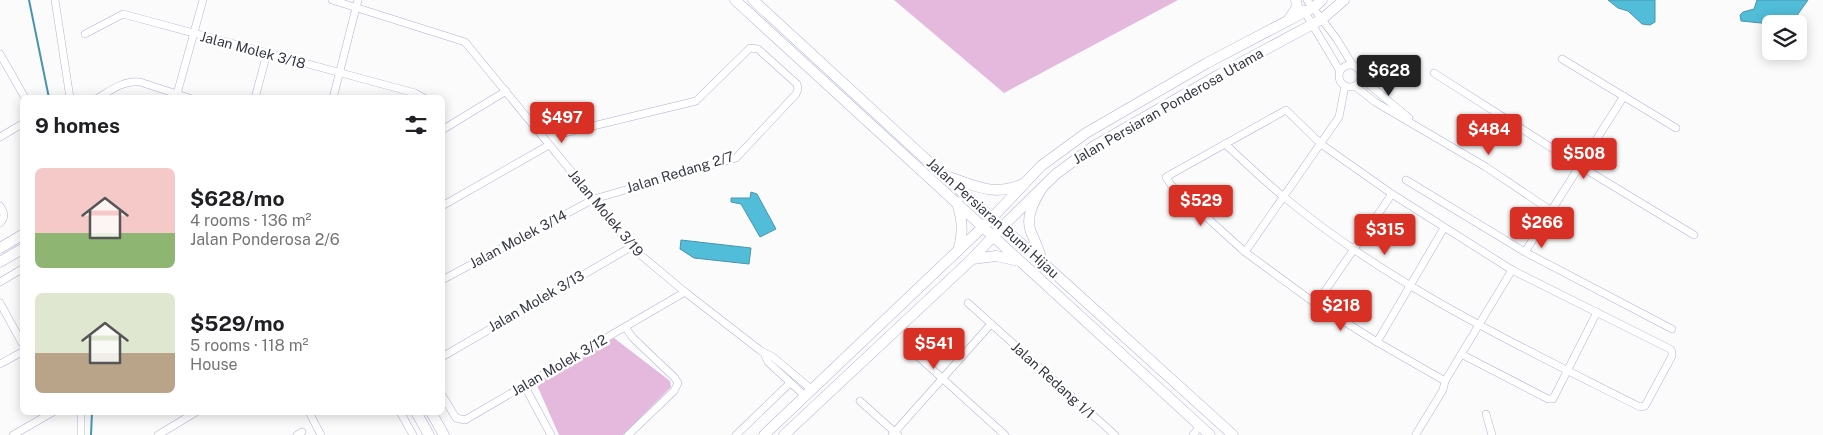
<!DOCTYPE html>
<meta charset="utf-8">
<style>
:root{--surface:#fff;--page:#f6f6f6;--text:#202124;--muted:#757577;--accent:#d93025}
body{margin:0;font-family:"Public Sans",sans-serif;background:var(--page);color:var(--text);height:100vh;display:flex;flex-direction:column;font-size:19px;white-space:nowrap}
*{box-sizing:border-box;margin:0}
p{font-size:16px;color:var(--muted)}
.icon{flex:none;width:28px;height:28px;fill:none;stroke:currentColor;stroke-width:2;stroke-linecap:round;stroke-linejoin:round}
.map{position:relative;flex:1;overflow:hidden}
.panel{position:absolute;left:20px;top:95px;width:425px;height:320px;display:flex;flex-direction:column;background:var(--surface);border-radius:8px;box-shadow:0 2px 12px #0003}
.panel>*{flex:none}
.buttons{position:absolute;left:1762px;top:15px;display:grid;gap:10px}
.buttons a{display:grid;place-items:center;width:45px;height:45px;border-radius:8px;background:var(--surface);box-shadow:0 2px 12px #0003;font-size:25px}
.price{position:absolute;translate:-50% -42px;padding:0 11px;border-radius:5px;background:var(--accent);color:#fff;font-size:16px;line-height:32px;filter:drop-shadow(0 1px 2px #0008)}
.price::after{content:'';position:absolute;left:50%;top:30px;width:15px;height:11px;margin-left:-8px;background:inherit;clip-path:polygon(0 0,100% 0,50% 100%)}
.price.on{background:#222;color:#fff}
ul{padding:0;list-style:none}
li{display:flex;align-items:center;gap:15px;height:125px;padding:0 15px}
li span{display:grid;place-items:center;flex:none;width:140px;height:100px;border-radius:8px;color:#555}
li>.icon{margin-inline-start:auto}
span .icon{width:60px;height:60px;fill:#fffc;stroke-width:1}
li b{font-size:21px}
h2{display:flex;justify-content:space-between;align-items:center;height:60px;padding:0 15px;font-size:21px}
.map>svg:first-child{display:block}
.green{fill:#e5b9dd}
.water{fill:#51bdd9;stroke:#4995ad}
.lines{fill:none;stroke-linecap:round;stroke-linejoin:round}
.stream{stroke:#4995ad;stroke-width:2}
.street-casing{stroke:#adb4d4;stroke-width:8}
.secondary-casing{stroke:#adb4d4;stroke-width:11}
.primary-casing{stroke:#adb4d4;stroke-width:11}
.street{stroke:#fff;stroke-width:7}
.secondary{stroke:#fff;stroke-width:10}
.primary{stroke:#fff;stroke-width:10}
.labels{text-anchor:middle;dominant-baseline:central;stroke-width:5;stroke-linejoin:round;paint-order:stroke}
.street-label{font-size:14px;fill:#353845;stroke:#fff}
</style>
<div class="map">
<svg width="1823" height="435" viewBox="0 0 1823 435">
<rect width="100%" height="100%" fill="#fbfbfb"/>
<g class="green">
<path d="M894 0H1178L1004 93Z"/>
<path d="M614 338 670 381 671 387 623 435H559L536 383Z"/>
</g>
<g class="water">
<path d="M1608 0H1655V22L1650 25 1642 24 1628 11 1618 8Z"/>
<path d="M1757 0H1808L1791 24H1771L1741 21 1740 15 1743 12 1754 9Z"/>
<path d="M751 192 757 194 776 229 760 237 741 204 731 202V198H750Z"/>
<path d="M681 240 751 248 749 264 694 258 680 249Z"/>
</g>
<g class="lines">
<g class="stream">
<path d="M29 0 49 98"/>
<path d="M91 435 92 412"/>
</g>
<g class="street-casing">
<g id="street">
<path d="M55 0 70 98"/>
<path d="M332 0 465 42 594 199 631 247 685 292 761 351 773 357 811 389"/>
<path d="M1307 0 1336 38 1352 64"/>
<path d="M1303 9 1340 71"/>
<path d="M85 34 123 14 415 93 424 98"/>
<path d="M0 54 25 98"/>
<path d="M1562 59 1676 128"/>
<circle cx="1350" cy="76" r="11"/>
<path d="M1434 73 1580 166 1694 235"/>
<path d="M1361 78 1409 118"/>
<path d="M1355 86 1375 102 1486 167 1550 210"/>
<path d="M177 94 203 0"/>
<path d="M98 98C111 90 124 80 140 82L189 98"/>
<path d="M255 98 267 53"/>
<path d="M333 98 358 0"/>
<path d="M1286 110 1321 144 1392 194 1512 270 1445 381 1377 342 1316 304 1245 252 1171 185 1166 177Z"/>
<path d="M442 130 506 91"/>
<path d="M0 137 22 124"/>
<path d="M1225 144C1245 162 1264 181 1284 197 1391 286 1517 345 1640 407L1645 406 1672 356V352L1670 349 1512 270"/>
<path d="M1406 180 1525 252 1672 329"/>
<path d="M0 206C4 212 6 217 0 223"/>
<path d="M442 206 549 145"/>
<path d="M1245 252 1339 117 1345 86"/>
<path d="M1525 252 1624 96"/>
<path d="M442 280 594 199 736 158 796 94 798 89 797 84 758 49 750 48 696 101 560 134"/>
<path d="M0 282 22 269"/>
<path d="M0 303 22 343"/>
<path d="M968 303 1115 435"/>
<path d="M1316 304 1392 194"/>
<path d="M625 327 633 338 675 378 678 383 674 391 628 435"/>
<path d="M1377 342 1444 228"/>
<path d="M912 351 1005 435"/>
<path d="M764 353 768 362 805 396"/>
<path d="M1461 354 1548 399H1553L1597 312"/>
<path d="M442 357 631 247"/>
<path d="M0 364 22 352"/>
<path d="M524 385 551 435"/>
<path d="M442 395 456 418 465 420 685 292"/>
<path d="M860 401 898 435"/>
<path d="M309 412 321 435"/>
<path d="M400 412 413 435"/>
<path d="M1486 414 1492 435"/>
<path d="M1416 434 1443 390 1445 381"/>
<path d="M13 435 53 412"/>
<path d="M81 435V412"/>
<path d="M158 435 196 412"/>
<path d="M297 435 302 432"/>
<path d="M736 435 790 383"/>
<path d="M892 435 991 324"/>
<path d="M1193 435 1200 426"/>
</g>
</g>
<g class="secondary-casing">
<g id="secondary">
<path d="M1289 19 1297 7 1296 0"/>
<path d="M992 218 1041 166 1086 133 1207 63 1314 7 1322 0"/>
<path d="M1002 227 1056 174 1094 146 1220 74 1313 24 1322 19 1344 0"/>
<path d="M0 248 22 235"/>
<path d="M0 262 22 249"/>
<path d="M416 412 429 435"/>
<path d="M431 412 444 435"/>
</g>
</g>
<g class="primary-casing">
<g id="primary">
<path d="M735 0 1210 435"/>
<path d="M753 0 943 175 1042 262 1233 435"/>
<path d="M949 177C978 187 996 197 1025 183"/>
<path d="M1042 188C1034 201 1025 217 1031 232 1035 242 1040 251 1042 262"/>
<path d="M957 202C962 219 964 234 958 251"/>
<path d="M972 259 996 256 1019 261"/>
<path d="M764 435 988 222"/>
<path d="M784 435 972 259 998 231"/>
</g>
</g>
<use href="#street" class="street"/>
<use href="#secondary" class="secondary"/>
<use href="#primary" class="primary"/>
</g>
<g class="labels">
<g class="street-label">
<text transform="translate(253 50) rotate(15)">Jalan Molek 3/18</text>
<text transform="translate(1168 106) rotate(-30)">Jalan Persiaran Ponderosa Utama</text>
<text transform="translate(680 172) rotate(-17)">Jalan Redang 2/7</text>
<text transform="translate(606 213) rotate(50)">Jalan Molek 3/19</text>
<text transform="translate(993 218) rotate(42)">Jalan Persiaran Bumi Hijau</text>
<text transform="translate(518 239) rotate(-28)">Jalan Molek 3/14</text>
<text transform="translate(536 301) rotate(-30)">Jalan Molek 3/13</text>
<text transform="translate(559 365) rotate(-30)">Jalan Molek 3/12</text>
<text transform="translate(1053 380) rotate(42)">Jalan Redang 1/1</text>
</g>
</g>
</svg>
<div class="buttons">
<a><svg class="icon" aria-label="layers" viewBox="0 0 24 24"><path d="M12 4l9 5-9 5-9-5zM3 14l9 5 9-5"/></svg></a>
</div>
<b class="price on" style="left:1389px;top:97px">$628</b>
<b class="price" style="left:562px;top:144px">$497</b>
<b class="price" style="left:1489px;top:156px">$484</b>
<b class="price" style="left:1584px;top:180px">$508</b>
<b class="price" style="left:1201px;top:227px">$529</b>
<b class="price" style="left:1542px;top:249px">$266</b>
<b class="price" style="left:1385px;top:256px">$315</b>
<b class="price" style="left:1341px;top:332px">$218</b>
<b class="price" style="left:934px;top:370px">$541</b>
<section class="panel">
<h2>9 homes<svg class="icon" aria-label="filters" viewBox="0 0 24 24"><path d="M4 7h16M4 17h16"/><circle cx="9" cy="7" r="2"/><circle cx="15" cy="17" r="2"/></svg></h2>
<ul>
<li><span style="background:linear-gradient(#f6c9c9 65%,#8fb573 0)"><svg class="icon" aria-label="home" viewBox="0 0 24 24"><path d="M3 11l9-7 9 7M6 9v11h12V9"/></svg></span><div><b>$628/mo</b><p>4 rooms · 136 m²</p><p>Jalan Ponderosa 2/6</p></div></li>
<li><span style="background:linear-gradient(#dfe7d0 60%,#b9a48a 0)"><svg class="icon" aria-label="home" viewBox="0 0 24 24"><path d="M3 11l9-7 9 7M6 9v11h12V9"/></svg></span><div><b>$529/mo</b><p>5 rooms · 118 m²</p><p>House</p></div></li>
</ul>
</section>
</div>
